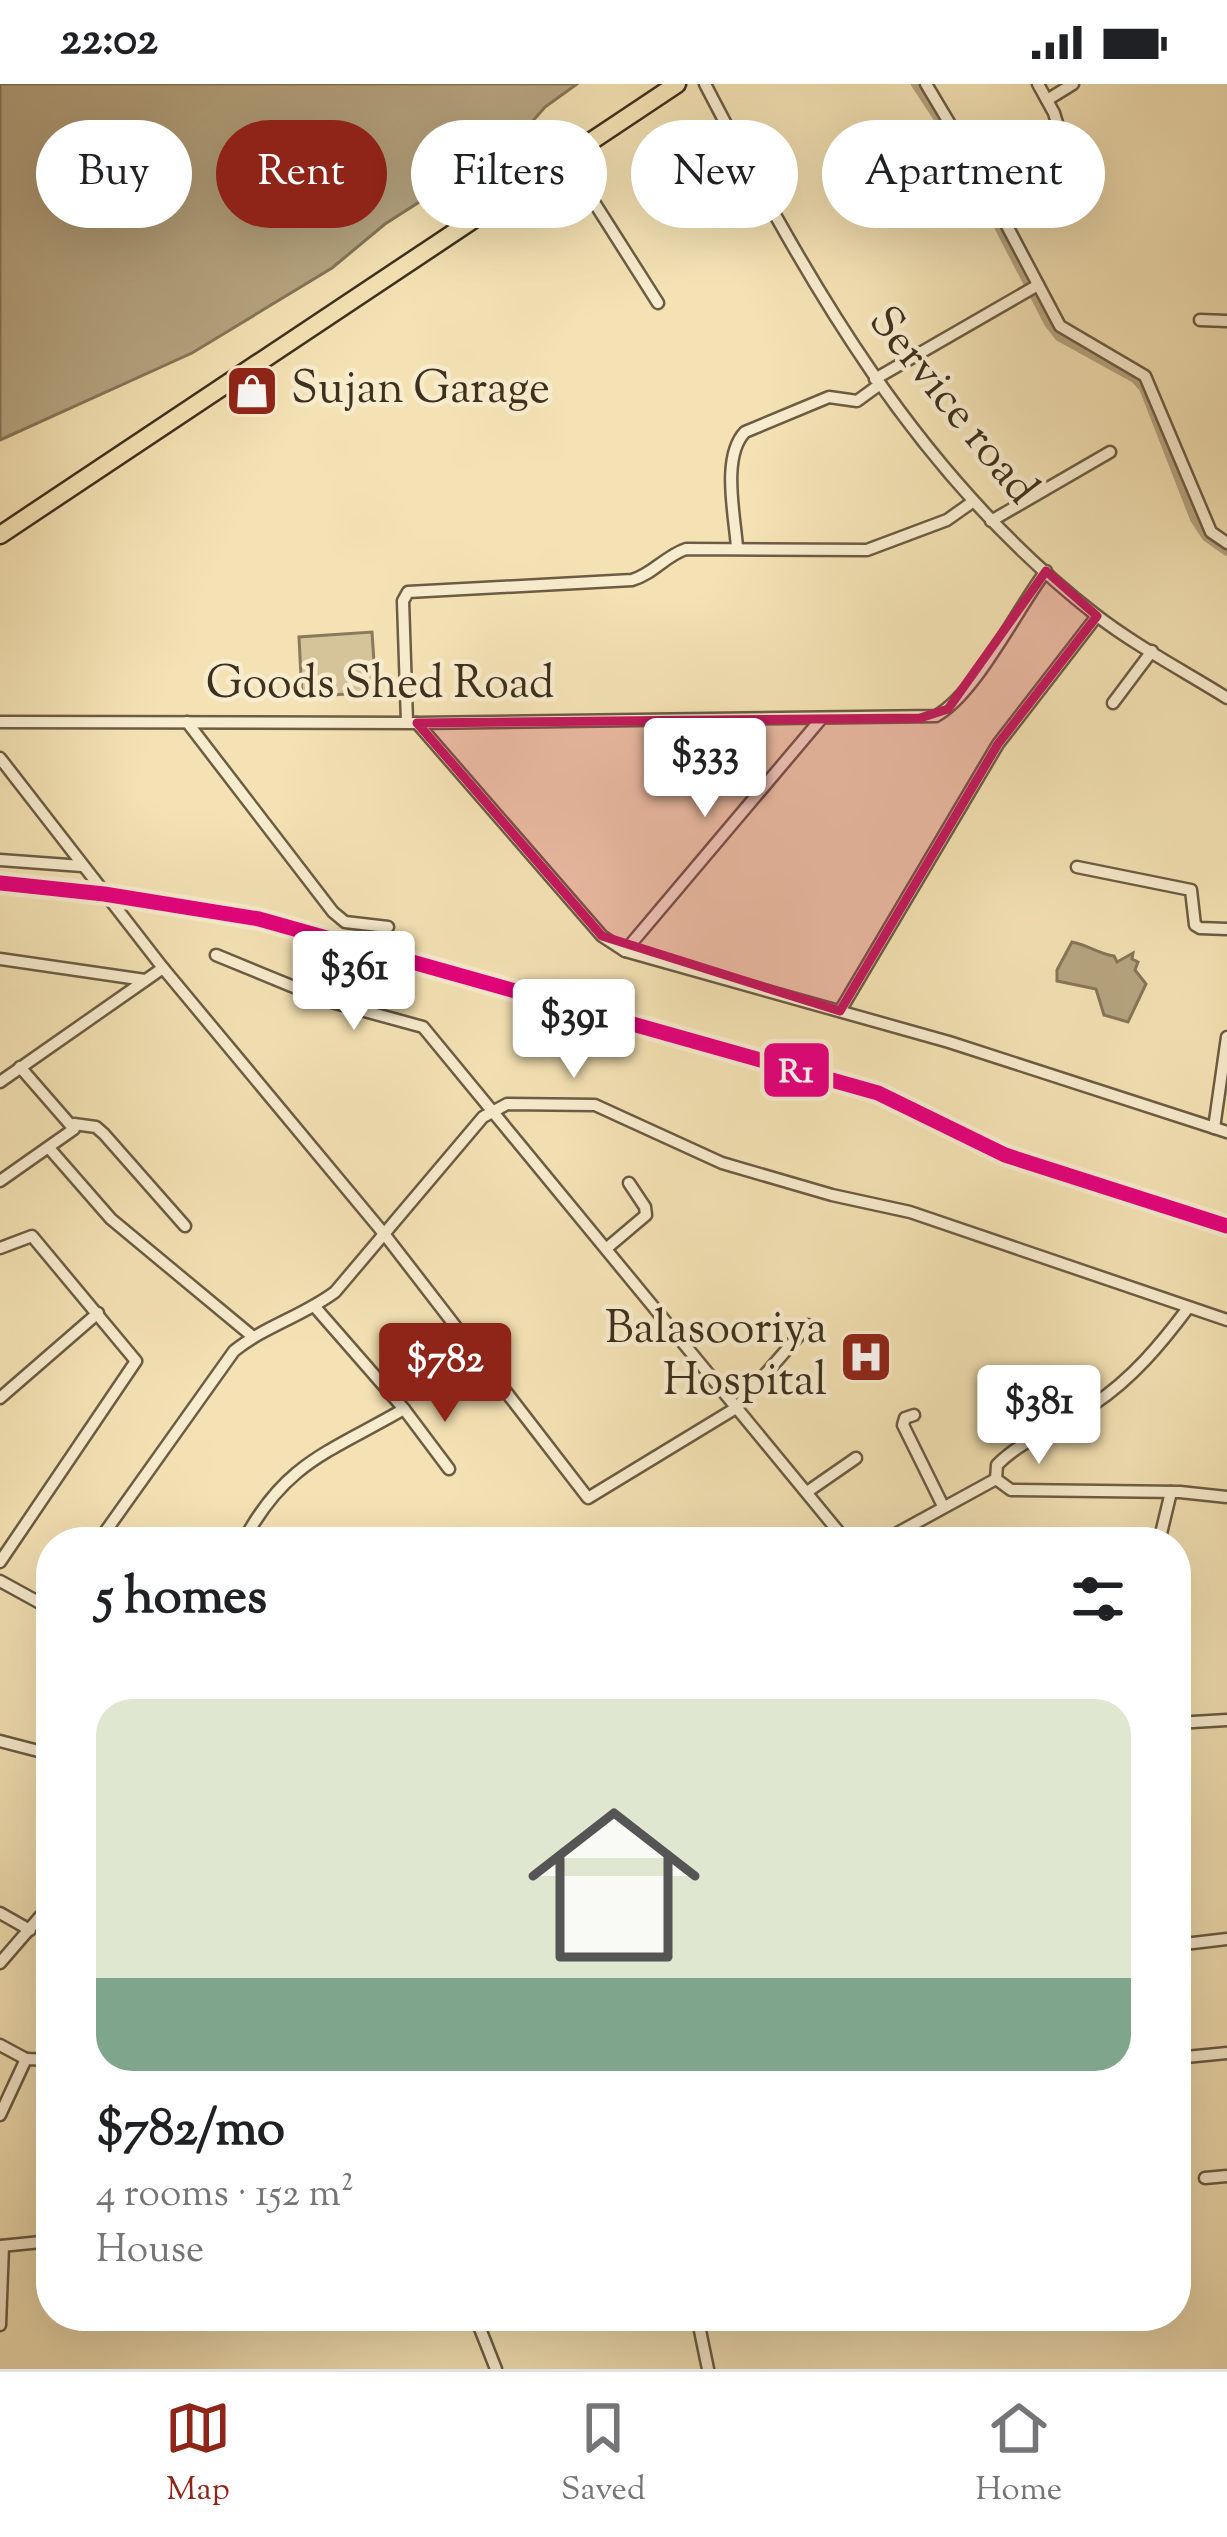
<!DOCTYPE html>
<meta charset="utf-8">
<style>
:root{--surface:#fff;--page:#f6f6f6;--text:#202124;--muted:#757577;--line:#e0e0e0;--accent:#8f2418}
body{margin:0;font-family:"Sorts Mill Goudy",serif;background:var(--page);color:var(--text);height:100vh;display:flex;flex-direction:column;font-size:45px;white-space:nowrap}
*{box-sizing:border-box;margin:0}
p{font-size:39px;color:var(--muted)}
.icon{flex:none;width:66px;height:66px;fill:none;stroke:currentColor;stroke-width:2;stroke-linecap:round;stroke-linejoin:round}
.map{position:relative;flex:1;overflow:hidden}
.details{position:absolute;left:36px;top:1443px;width:1155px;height:804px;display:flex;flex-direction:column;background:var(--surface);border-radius:48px;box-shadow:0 12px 48px #0002}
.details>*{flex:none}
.guide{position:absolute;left:36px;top:36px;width:1155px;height:108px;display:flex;gap:24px}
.price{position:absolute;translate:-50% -102px;padding:0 27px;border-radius:12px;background:#fff;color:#222;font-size:39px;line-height:78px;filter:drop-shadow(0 3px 6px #0008)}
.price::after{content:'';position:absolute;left:50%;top:72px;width:36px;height:27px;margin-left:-18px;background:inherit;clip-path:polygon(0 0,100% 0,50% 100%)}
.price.selected{background:var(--accent);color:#fff}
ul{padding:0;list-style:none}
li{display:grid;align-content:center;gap:24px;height:636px;padding:0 60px}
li+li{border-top:3px solid var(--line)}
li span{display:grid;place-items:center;height:372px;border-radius:36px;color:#555}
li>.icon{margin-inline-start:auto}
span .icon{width:216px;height:216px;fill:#fffc;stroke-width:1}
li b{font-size:51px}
h2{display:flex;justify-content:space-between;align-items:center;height:144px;padding:0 60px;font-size:51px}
.chip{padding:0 42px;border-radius:54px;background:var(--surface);box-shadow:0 12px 48px #0002;font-size:42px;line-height:108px}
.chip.selected{background:var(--accent);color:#fff}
.status{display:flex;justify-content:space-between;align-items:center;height:84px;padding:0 60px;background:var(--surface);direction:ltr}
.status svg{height:33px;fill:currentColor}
.menu{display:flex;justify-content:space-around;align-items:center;height:168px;border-top:3px solid var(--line);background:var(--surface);font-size:33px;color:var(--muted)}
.menu a{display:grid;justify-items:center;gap:6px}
.menu .selected{color:var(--accent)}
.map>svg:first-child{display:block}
.green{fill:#d5c49a;stroke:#8a7a5c;stroke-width:3}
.water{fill:#b6a581;stroke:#867659;stroke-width:3}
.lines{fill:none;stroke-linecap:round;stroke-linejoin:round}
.canal{stroke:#b6a581;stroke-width:10}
.minor-casing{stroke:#6c5c43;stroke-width:15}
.highway-casing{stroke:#3e301d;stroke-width:21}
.minor{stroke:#f8ecce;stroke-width:10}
.highway{stroke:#f4e2b4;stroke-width:16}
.rail-1-casing{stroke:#f8ecce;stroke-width:24}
.rail-1{stroke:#e5007d;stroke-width:15}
.marked{fill:#c2185b;fill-opacity:0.2;stroke:#c2185b;stroke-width:9;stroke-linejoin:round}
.labels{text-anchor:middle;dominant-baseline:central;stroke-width:9;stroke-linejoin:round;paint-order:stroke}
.poi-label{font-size:45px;fill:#3e301d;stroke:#f8ecce;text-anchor:start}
.street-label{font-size:45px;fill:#3e301d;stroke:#f8ecce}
.line-badge{stroke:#f8ecce;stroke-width:4.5}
.badge-label{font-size:33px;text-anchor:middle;font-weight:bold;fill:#fff}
</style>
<div class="status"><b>22:02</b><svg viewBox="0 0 49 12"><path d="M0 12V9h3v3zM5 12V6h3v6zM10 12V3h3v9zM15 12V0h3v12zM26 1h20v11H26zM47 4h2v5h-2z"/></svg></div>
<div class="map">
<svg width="1227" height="2285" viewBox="0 0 1227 2285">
<rect width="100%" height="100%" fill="#f4e2b4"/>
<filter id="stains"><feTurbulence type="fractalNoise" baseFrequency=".00167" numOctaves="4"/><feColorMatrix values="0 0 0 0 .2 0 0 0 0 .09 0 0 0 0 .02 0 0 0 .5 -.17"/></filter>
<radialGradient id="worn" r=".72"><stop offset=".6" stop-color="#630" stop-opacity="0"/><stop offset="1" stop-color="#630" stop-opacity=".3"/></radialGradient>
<path class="green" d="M372 548 376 608 302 613 299 553Z"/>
<g class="water">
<path d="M0 0H577L545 23 516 56 385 140 332 184 192 269 0 356Z"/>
<path d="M1072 858C1088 861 1099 870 1114 872L1117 878 1133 869 1132 875 1138 878 1135 886 1146 900 1128 938 1104 931 1096 905 1057 897V886Z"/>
</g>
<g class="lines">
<path class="canal" d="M916 0 960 67 1049 239 1059 252 1135 294 1144 304 1195 435 1207 453 1227 467"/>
<g class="minor-casing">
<g id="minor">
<path d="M705 0C809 200 915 390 1096 531 1136 562 1184 587 1227 614"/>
<path d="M926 0 978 87 1060 242 1145 292 1211 448 1227 459"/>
<path d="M1047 16 1073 0"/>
<path d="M566 74 658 219"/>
<path d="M1026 92 1058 73 1064 62 1054 29 1038 0"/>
<path d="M1200 236 1227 237"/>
<path d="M875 295 1038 201"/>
<path d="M991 437 1110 368"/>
<path d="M737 464C735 432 721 373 745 348L829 313 857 317 879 301"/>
<path d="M1113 619 1152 567"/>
<path d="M0 638 417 639 936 632C976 610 1017 525 1046 487"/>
<path d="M187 638 333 828 345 838 388 843"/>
<path d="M407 638 403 517 408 508 632 496C653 490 665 472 686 465L867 466 947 436 971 419"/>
<path d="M417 639 602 852 625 867 949 958 1227 1048"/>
<path d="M0 674 163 884 385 1151 588 1414 736 1324 808 1241"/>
<path d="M0 776 82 782"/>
<path d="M1077 783 1191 806 1195 841 1200 844 1227 845"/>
<path d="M625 867 821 635"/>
<path d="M216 871 328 917 423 943 847 1458"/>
<path d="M0 875 145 896"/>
<path d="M840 927 998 660 1097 532"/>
<path d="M0 998 163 884"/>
<path d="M74 1040 96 1043 104 1050 185 1142"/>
<path d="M1214 1044 1227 953"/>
<path d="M49 1064 111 1135 252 1252"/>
<path d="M0 1097 74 1045 20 983"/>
<path d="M0 1164 32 1152 136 1277 0 1478"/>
<path d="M607 1164 646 1131 645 1123 629 1099"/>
<path d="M0 1314 98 1229"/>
<path d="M404 1325 449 1385"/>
<path d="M914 1331 905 1334 903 1341 943 1422"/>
<path d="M996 1395 997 1381C1021 1356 1064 1340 1094 1320 1132 1295 1161 1260 1188 1224"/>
<path d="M807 1408 856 1374"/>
<path d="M98 1458 234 1267C265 1242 303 1232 335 1208L483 1033 507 1020 595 1021 722 1079 832 1111 910 1128 1227 1236"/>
<path d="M243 1458C285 1378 330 1368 404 1325L315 1223"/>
<path d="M881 1458 996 1395 1011 1406 1180 1408 1227 1413"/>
<path d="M1159 1458 1171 1408"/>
<path d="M0 1497 51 1525"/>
<path d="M1176 1639 1227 1636"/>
<path d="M0 1657 50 1670"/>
<path d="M0 1829 30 1846"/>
<path d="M1176 1861 1227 1855"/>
<path d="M0 1879 51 1820"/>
<path d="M0 1961 26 1975"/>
<path d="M1176 1974 1227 1969"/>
<path d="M0 2031 26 1975 51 1976"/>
<path d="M1205 2094 1227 2092"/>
<path d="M1 2162 51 2157"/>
<path d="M475 2232 496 2285"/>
<path d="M697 2232 708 2285"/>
<path d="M332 2233V2232"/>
<path d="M479 2240 511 2232"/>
<path d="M0 2241 3 2162"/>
</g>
</g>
<g class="highway-casing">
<path id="highway" d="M0 451 677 0"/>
</g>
<use href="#minor" class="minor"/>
<use href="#highway" class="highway"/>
<g class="rail-1-casing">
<path id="rail-1" d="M0 799 104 810 259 835 878 1009 1005 1071 1227 1142"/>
</g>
<use href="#rail-1" class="rail-1"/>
</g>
<path class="marked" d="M1046 487 1097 532 998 660 840 927 602 852 417 639 920 634 948 625Z"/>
<defs>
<g id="shop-square" transform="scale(2.7)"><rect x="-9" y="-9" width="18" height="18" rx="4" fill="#8f2418" stroke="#f8ecce"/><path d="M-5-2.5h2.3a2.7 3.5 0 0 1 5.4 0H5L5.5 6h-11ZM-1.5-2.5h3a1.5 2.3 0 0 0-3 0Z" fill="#fff"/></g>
<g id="hospital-square" transform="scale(2.7)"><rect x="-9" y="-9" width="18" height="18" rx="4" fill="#8f2418" stroke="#f8ecce"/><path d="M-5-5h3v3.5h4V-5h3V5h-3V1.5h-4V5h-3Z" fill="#fff"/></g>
</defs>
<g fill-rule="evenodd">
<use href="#shop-square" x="252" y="307"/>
<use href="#hospital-square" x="866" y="1273"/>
</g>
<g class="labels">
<g class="poi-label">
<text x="291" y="307">Sujan Garage</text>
<text x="827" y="1247" text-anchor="end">Balasooriya<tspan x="827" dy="52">Hospital</tspan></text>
</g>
<g class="street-label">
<text transform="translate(951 323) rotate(51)">Service road</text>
<text x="380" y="602">Goods Shed Road</text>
</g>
</g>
<rect class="line-badge" x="762" y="957" width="69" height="58" rx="12" fill="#e5007d"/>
<g class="badge-label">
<text x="796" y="998">R1</text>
</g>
<rect width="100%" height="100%" filter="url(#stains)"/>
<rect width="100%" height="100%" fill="url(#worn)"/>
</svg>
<b class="price" style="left:705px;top:736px">$333</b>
<b class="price" style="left:354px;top:949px">$361</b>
<b class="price" style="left:574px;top:997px">$391</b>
<b class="price selected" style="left:445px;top:1341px">$782</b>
<b class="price" style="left:1039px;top:1383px">$381</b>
<div class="guide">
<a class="chip">Buy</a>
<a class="chip selected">Rent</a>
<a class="chip">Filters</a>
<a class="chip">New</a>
<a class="chip">Apartment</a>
</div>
<section class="details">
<h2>5 homes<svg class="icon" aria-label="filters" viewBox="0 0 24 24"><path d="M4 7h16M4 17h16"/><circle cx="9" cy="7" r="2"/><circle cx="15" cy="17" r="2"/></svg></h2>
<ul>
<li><span style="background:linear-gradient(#dfe7d0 75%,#7fa58c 0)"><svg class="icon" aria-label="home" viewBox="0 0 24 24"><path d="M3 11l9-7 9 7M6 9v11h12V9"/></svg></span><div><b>$782/mo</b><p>4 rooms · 152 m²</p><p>House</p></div></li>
</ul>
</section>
</div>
<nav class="menu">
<a class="selected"><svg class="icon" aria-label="map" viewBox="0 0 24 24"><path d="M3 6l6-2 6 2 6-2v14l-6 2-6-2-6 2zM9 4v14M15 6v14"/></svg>Map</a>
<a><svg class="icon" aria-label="saved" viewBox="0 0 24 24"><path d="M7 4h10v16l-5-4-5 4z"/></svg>Saved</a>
<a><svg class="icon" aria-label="home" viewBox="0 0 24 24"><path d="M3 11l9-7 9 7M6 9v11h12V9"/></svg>Home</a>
</nav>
